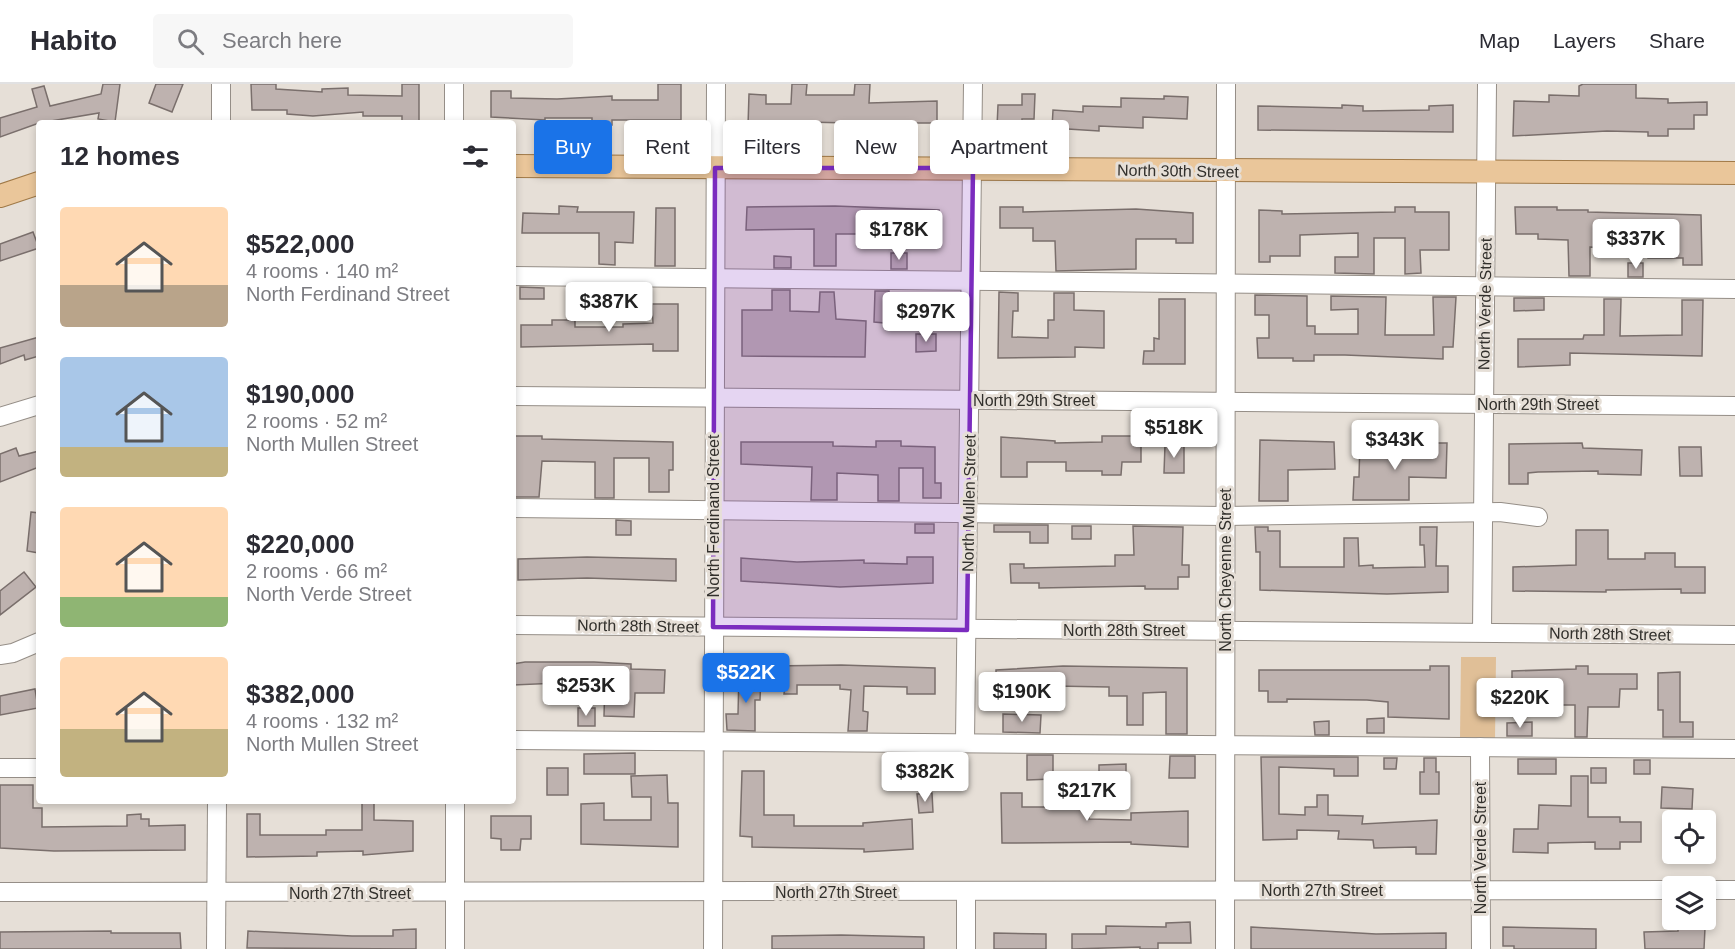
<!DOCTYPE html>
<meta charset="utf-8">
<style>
:root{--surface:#fff;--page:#f7f7f7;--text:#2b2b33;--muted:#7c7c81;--line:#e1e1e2;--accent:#1a73e8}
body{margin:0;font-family:Helvetica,sans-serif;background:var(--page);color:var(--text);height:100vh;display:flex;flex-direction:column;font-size:22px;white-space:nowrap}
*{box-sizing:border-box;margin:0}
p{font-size:20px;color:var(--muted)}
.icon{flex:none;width:33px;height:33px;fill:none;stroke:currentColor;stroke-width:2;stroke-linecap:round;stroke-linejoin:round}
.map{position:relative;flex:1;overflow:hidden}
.sheet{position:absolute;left:36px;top:36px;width:480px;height:684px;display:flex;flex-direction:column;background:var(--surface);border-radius:6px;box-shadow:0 3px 9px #0003}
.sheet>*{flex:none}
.banner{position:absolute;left:534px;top:36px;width:570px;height:54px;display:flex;gap:12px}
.tools{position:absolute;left:1662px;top:726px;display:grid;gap:12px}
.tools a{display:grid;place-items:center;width:54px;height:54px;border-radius:6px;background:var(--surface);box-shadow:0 3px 9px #0003;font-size:30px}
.price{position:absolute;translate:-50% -51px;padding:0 14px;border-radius:6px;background:#fff;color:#222;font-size:20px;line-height:39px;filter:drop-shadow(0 2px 3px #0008)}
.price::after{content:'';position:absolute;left:50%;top:36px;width:18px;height:14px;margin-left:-9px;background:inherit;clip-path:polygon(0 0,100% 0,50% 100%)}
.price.selected{background:var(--accent);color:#fff}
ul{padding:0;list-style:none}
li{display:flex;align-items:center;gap:18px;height:150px;padding:0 24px}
li span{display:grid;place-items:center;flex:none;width:168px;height:120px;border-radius:6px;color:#555}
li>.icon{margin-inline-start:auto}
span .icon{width:72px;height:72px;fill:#fffc;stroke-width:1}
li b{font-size:26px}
h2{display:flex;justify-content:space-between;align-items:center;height:72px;padding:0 24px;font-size:26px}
.chip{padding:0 21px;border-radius:6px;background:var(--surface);box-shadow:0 3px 9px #0003;font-size:21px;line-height:54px}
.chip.selected{background:var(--accent);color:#fff}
header{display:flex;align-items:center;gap:36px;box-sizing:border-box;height:84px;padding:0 30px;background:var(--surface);border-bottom:2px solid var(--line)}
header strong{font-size:28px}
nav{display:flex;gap:33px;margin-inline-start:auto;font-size:21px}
.search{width:420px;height:54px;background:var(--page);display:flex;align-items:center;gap:15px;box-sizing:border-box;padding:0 21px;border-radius:6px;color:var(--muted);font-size:22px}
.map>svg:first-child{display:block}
.green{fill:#e0bf97}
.building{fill:#beb2af;stroke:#7a6f6c;stroke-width:1.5}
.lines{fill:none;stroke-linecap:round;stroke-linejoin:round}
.minor-casing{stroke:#958e87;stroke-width:20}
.major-casing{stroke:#a07947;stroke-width:24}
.minor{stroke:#fff;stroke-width:18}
.major{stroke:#eac69a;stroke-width:22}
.marked{fill:#7b2cbf;fill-opacity:0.2;stroke:#7b2cbf;stroke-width:4.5;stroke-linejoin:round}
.labels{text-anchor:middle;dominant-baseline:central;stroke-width:6;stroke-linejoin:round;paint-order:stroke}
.street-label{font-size:16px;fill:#32302c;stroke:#e6dfd7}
</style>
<header>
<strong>Habito</strong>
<div class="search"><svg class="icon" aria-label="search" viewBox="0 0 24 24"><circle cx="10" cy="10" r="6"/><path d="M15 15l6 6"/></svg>Search here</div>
<nav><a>Map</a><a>Layers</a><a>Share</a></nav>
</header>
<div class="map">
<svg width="1735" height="865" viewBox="0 0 1735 865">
<rect width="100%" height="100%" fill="#e6dfd7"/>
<path class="green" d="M1461 573H1496L1495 655H1460Z"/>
<g class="building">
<path d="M103 0H120L115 38 98 35 99 29 39 39 0 53V34L37 23 32 5 44 2 50 22 101 10Z"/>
<path d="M156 0H183L172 28 149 19Z"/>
<path d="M251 0H276V5L322 8V5L348 4V11L402 12V0H419V37H402V32H363V28L313 32 287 30V26H252Z"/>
<path d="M658 0H681V36H612V41H592V34H545V36L491 33V7H511V14L557 15 612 12V16H658Z"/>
<path d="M792 0H807L806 11H854L855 0H870L869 19 937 17V39H867V43H848V39L766 37V42H748L749 10 766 11V20H791Z"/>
<path d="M1583 0H1636V14L1668 15V19L1707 18V31H1694V45H1668V52H1648V48L1607 47 1513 52 1514 17 1549 18V11L1579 12V2Z"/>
<path d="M1022 10H1035L1034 35H1022V43H997L998 21H1022Z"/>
<path d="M1164 12 1188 13 1187 35 1143 33V44L1099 42V47L1052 44 1053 26 1083 28V22L1121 23V14L1164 15Z"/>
<path d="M1342 21 1363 22V27L1429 26V22L1453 21V48L1258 46V22L1342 24Z"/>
<path d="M559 122 578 123 577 128H634L633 159 615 158V181L599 180V149H522L523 129 559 130Z"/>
<path d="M835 122 939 126V142L858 141V150H836V182H814V145L746 146 747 123Z"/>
<path d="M1000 123H1023V128L1136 125 1193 129V159H1176V155H1136V185L1056 187 1055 157H1033V144H1000Z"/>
<path d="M1395 123H1415V128H1449V166H1420L1421 189 1405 190V154H1374V190L1335 189V173H1358V149L1300 151V172H1270V178H1259V126L1282 127V130L1395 128Z"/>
<path d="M1515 123H1557V126H1588V128L1701 131 1702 181H1683V174H1648L1649 154 1619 153V164L1590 163V192H1569L1568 156 1538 155V150H1516Z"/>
<path d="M656 124H675V182H655Z"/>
<path d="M33 148 39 164 0 177V160Z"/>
<rect x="891" y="169" width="16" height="16"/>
<path d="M774 172 791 173V184H774Z"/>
<rect x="1628" y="179" width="15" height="14"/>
<path d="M520 203 544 204V215H520Z"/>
<path d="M772 206H790V227L819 228 820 208H834L836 235 866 237 865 273 742 272V226H772Z"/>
<path d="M875 207H889V213L909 215 906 241 874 238Z"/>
<path d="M999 208 1018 209V227H1013L1012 253 1048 254V236H1054V209H1074V226L1104 227V264L1075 263V273L998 274Z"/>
<path d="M1255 211 1307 212V242H1315V250H1358V225L1331 226V212L1386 213 1385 251H1434L1433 213H1456L1453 263H1443V275L1345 271H1314V277H1293V274H1258L1257 254H1269V231H1255Z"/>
<path d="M1514 214H1544V226L1514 227Z"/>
<path d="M1159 215H1185V280H1143L1144 267H1154V254L1159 255Z"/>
<path d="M1604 215H1621L1620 252 1682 251V216H1703L1702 272 1570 269V281L1518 283V255H1583L1584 251H1604Z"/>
<path d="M652 220H678V267H653V260L521 263V241H552V236H575V243H623V240L653 239Z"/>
<path d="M916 250H936V267L916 268Z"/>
<path d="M39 253V272L25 276 24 271 0 280V264Z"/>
<rect x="1147" y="342" width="24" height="15"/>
<path d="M513 352H542V355L673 358V386H669V408H649V374H614V414H595V378L542 377 539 413H514Z"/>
<path d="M1102 352H1141V378H1122L1121 391H1102V387H1066V378H1027V393H1001V353L1055 357V359L1102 358Z"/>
<path d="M1260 356 1334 358 1335 385 1288 386V417H1259Z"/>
<path d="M876 357H901V362L935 363V399H941V414H923V384H899V417H878V391L837 389V416H811L812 383 741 380V358H833V362L876 363Z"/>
<path d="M1360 357 1383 358V370L1424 371V359H1447L1446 394 1409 393V416H1353L1354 393H1359Z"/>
<path d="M1582 359 1583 364 1642 366 1641 391 1598 390V387L1538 388 1528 389V400H1509V360Z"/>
<path d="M1165 361H1184V389H1164Z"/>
<path d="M1679 363H1701L1702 392H1680Z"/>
<path d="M16 364 19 372 39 367V383L0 398V370Z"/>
<path d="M31 428 39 429V469L27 467Z"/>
<path d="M616 436 631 437V451H616Z"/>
<rect x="915" y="440" width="19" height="9"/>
<path d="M994 441H1048V459H1030V448H994Z"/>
<rect x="1072" y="442" width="19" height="13"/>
<path d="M1133 442 1183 443 1182 481H1189V493H1178V505H1145V502L1039 504V499H1011L1010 480H1024V484L1115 482V471H1134Z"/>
<path d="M1255 443H1268V447H1280V483H1344V454H1358L1359 482 1373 481V484L1425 483 1424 461H1420V443H1437L1436 482H1448V508L1387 510 1260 506V468H1256Z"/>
<path d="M1576 446H1608V475H1645V469H1675V483H1705V509H1681V505L1606 506V508L1513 507V483L1576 481Z"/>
<path d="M587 473 676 475V497L587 494 518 496V475Z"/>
<path d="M907 473H933V499L840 503 741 497V474L797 478 864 476V479L907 480Z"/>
<path d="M24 488 36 503 0 531V507Z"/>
<path d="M525 578H594L631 580V585L665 586 664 609H635L634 633 604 632 605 597 513 601V580Z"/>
<path d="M841 581 935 584V610H907V603L864 602 863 627 868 628 867 647H848L851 606 840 605V601H797V610H784L785 601H772V582Z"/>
<path d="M1063 582 1187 584V650H1166V608L1143 609V641H1127V612H1109V603L1054 602V608L1030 609V605H996V586Z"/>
<path d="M1430 582H1449V635L1388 633V618L1367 616 1287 615V618H1268V607H1259V586H1430Z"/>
<path d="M1576 582H1588V590H1637V605H1620L1619 623H1588L1587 653H1575V621H1540V616H1512V587L1576 585Z"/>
<path d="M1680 588V638H1693V653H1663V626H1658V589Z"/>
<path d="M739 590 761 591 760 616H755V647L727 646 726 630H738Z"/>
<path d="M35 605 38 624 0 631V612Z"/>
<rect x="578" y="624" width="17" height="18"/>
<path d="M1003 630 1041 631 1040 649 1003 648Z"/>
<path d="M1384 634V649H1367V635Z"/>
<path d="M1329 637V651H1315L1314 638Z"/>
<path d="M1532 638V652H1507V639Z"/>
<path d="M635 669V690H584V670Z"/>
<path d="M1027 671H1053V695L1027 696Z"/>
<path d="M1170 672H1195V694H1169Z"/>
<path d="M1261 673H1358V692H1334V685L1279 683V730L1305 731V723H1317V711H1328V731L1363 732 1362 740 1437 736 1436 770H1416V763L1374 764 1373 756 1338 755 1339 747 1297 746V755L1263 756Z"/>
<path d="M1384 674H1397L1396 685H1384Z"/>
<path d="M1424 674H1436V688H1439V710H1420V688H1424Z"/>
<rect x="1518" y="675" width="38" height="15"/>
<rect x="1634" y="676" width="16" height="14"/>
<path d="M1126 680V697H1099V681Z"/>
<rect x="547" y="684" width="21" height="27"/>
<rect x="1591" y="684" width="15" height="15"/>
<path d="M742 687H764V731H794V742H863V739L912 735 913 765 864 768V765L752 763V753L740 752Z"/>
<path d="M667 691 668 719H678V763L581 760V720L604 719V736H651V713H632L631 692Z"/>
<path d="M1062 692H1089V735L1131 736V729L1188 727V763L1131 760V758L1002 759 1001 709H1022V723H1062Z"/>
<path d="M1571 692H1588V733H1620V738H1641V758H1620V765H1595V758L1548 759V769L1513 768 1514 745H1538L1539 721 1571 722Z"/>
<path d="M0 701H33V724H42V743L127 742V731L141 730V735H149V742L185 741V766L54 767 0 764Z"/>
<path d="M1662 703 1693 705 1692 725 1661 724Z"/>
<path d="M932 709 933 728 919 729 917 710Z"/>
<path d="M362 717H374V736L413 737V767L363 771V767L317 768V772L247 773V730H260V751H326V746H362Z"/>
<path d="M491 732H531V755H521L520 766H501V755L491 754Z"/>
<path d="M1190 838 1191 859H1158V865H1140V863L1072 865V850H1106V842L1166 843V839Z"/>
<path d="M1251 843 1376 850 1446 849V865H1251Z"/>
<path d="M1503 843 1596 845V865H1514V862H1503Z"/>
<path d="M1678 843 1705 844 1704 865H1645L1644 848 1678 847Z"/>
<path d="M416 845V865L247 864 248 847 352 852H393V846Z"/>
<path d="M111 847V849H180L181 865H0V848Z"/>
<path d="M994 849 1046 850V865H994Z"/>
<path d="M841 851 924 853V865H772V852Z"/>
</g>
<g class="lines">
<g class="minor-casing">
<g id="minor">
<path d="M454 0V39"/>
<path d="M221 39V0"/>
<path d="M513 192 1735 205"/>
<path d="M513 312 1735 322"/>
<path d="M0 333 39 321"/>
<path d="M513 424 1225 432 1500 428 1538 433"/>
<path d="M513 541 1735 551"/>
<path d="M1482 548 1487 0"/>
<path d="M0 571 13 569 39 558"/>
<path d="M513 656 1735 665"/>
<path d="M965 657 973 0"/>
<path d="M1480 663 1481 865"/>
<path d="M0 684H39"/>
<path d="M455 717V865"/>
<path d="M1706 806H1735"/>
<path d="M966 807V865"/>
<path d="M0 808 1672 806"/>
<path d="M216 865 217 717"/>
<path d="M713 865 716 0"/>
<path d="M1225 865 1226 0"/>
</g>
</g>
<g class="major-casing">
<g id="major">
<path d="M513 82 1735 89"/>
<path d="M0 112 39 99"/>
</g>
</g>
<use href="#minor" class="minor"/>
<use href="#major" class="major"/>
</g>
<path class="marked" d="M715 84H973L967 546 713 543Z"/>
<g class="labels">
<g class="street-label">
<text transform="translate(1178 87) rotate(1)">North 30th Street</text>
<text transform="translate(1485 220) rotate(-89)">North Verde Street</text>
<text x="1034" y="316">North 29th Street</text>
<text x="1538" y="320">North 29th Street</text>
<text transform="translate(969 419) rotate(-89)">North Mullen Street</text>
<text transform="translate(713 432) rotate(-90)">North Ferdinand Street</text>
<text transform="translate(1225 486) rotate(-90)">North Cheyenne Street</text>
<text transform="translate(638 542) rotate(1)">North 28th Street</text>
<text x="1124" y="546">North 28th Street</text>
<text transform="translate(1610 550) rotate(1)">North 28th Street</text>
<text transform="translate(1480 764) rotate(-90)">North Verde Street</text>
<text x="1322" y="806">North 27th Street</text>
<text x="836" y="808">North 27th Street</text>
<text x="350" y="809">North 27th Street</text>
</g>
</g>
</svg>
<div class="tools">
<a><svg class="icon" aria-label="locate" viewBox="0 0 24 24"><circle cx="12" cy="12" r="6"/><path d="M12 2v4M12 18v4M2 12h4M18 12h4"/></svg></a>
<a><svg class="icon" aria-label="layers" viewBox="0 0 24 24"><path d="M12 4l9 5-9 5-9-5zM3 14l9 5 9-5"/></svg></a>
</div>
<b class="price" style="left:899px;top:177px">$178K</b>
<b class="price" style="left:1636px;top:186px">$337K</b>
<b class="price" style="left:609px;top:249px">$387K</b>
<b class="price" style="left:926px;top:259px">$297K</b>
<b class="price" style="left:1174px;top:375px">$518K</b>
<b class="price" style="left:1395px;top:387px">$343K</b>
<b class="price selected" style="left:746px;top:620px">$522K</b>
<b class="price" style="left:586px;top:633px">$253K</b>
<b class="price" style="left:1022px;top:639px">$190K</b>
<b class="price" style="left:1520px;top:645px">$220K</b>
<b class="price" style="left:925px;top:719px">$382K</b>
<b class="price" style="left:1087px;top:738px">$217K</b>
<div class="banner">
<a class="chip selected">Buy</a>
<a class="chip">Rent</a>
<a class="chip">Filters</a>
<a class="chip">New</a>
<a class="chip">Apartment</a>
</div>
<section class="sheet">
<h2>12 homes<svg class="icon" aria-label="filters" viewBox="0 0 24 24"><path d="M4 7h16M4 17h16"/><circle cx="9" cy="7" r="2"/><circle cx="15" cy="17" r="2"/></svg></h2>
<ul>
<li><span style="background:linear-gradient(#ffd9b3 65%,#b9a48a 0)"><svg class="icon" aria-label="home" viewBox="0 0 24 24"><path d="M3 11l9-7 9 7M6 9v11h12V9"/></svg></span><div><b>$522,000</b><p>4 rooms · 140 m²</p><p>North Ferdinand Street</p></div></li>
<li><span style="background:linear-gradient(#a9c7e8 75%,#c2b280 0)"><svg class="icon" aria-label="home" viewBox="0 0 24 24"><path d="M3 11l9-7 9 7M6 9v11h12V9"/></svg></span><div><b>$190,000</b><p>2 rooms · 52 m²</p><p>North Mullen Street</p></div></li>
<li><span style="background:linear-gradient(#ffd9b3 75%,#8fb573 0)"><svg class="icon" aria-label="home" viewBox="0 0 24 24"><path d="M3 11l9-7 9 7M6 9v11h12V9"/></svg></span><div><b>$220,000</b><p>2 rooms · 66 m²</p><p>North Verde Street</p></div></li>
<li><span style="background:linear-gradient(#ffd9b3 60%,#c2b280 0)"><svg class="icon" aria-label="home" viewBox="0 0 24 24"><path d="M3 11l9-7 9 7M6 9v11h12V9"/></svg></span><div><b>$382,000</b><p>4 rooms · 132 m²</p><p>North Mullen Street</p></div></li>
</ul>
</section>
</div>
